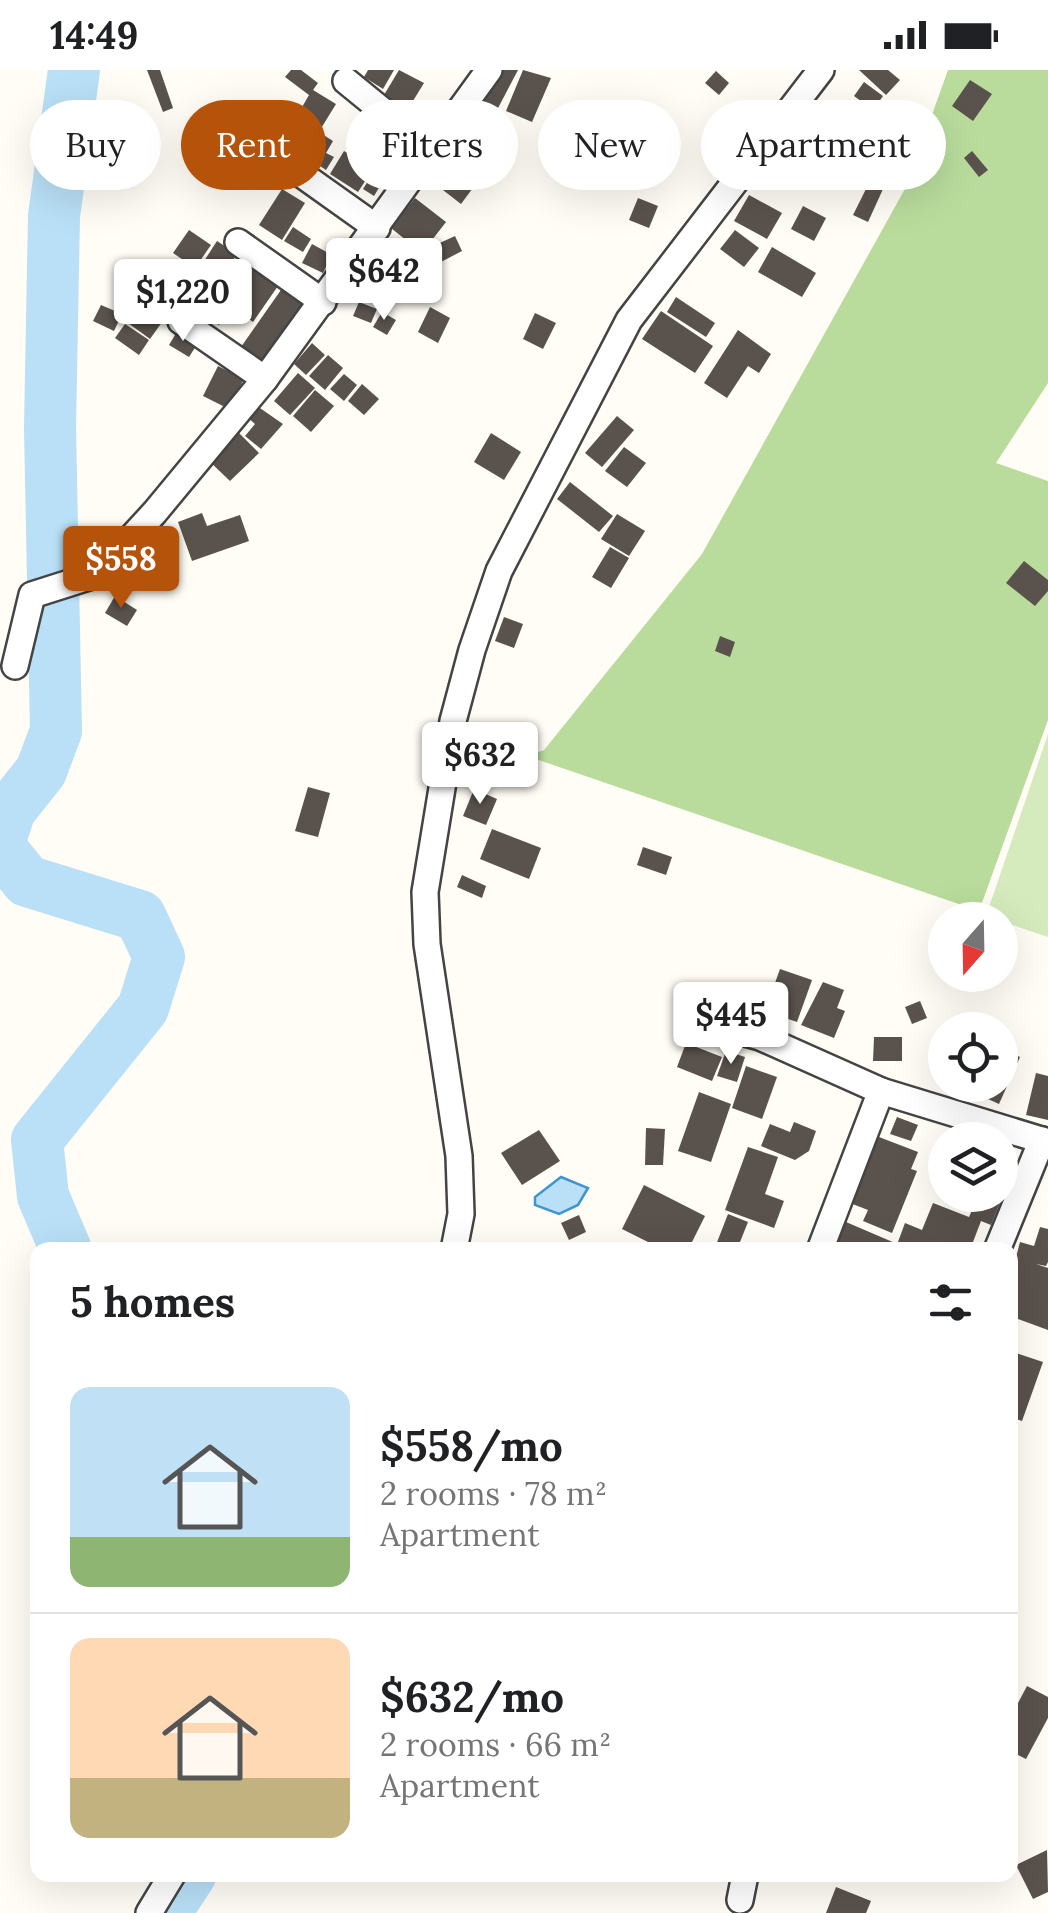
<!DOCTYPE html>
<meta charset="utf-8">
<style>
:root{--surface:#fff;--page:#f2f2f2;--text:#202124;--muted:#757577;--line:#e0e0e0;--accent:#b45309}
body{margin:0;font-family:Lora,serif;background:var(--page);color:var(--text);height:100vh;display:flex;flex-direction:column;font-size:38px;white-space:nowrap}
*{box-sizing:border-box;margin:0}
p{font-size:32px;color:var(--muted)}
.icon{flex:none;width:55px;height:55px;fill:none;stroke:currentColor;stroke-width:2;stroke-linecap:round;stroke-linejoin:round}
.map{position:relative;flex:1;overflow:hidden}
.drawer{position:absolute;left:30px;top:1172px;width:988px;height:640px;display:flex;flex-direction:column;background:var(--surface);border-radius:20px;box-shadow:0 10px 40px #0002}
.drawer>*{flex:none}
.hud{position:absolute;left:30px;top:30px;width:990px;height:90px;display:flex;gap:20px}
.needle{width:65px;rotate:200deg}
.fabs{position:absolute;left:928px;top:832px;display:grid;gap:20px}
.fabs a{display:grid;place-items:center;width:90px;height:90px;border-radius:50%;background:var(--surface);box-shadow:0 10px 40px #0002;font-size:50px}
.price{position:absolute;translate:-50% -85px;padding:0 22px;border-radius:10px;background:#fff;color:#222;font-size:32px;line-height:65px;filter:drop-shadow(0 2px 5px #0008)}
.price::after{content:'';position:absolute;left:50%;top:60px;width:30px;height:22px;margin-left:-15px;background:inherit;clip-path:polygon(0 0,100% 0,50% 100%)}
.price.selected{background:var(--accent);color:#fff}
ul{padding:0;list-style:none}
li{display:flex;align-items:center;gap:30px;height:250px;padding:0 40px}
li+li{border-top:2px solid var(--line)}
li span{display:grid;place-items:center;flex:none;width:280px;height:200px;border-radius:20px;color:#555}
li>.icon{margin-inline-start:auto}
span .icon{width:120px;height:120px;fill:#fffc;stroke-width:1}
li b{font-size:42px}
h2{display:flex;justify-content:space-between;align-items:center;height:120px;padding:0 40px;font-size:42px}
.pill{padding:0 35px;border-radius:45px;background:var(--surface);box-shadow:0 10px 40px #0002;font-size:35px;line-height:90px}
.pill.selected{background:var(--accent);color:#fff}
.status{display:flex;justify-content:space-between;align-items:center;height:70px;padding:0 50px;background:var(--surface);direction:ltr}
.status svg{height:28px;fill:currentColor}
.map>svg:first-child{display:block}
.green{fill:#d5ebbd}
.forest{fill:#b9dc9c}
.water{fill:#b9e0f7;stroke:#3f96cf;stroke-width:2.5}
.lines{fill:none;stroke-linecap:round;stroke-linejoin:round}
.river{stroke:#b9e0f7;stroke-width:52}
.building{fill:#5a524d}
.minor-casing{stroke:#444;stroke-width:30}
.minor{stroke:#fff;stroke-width:25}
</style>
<div class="status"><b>14:49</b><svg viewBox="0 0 49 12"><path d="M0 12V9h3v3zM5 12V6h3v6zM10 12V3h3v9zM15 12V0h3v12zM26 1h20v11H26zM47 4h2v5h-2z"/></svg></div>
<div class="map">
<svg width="1048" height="1843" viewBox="0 0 1048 1843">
<rect width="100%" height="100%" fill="#fffdf5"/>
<path class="green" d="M1048 664V867L986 846Z"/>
<path class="forest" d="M948 0H1048V313L996 393 1048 411V650L979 841 527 686 544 680 702 484 906 117Z"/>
<path class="water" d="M561 1107 588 1118 578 1135 559 1144 535 1135V1127Z"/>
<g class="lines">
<g class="river">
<path d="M0 770 10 740 41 701 56 661 50 358 54 146 74 0"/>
<path d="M0 778 27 811 140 846 159 887 143 938 37 1070 43 1126 66 1180"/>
<path d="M165 1843 190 1805"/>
</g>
</g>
<g class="building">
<path d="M147 0H160L173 38 163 42Z"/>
<path d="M291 0H301L318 13 313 20 336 34 320 60 297 46 309 25 285 7Z"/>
<path d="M368 0H394L383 19 364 7Z"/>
<path d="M399 0 424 13 408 39 384 25Z"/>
<path d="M495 0H518L497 40 475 37Z"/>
<path d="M523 0 551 8 532 52 506 41Z"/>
<path d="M859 0H888L900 10 886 25Z"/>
<path d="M716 1 729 13 719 25 705 13Z"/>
<path d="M970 10 992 24 973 51 952 36Z"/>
<path d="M864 12 883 26 873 40 854 26Z"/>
<path d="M470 40 494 49 487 67 463 57Z"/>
<path d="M362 53 384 68 369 92 346 78Z"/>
<path d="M403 63 422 75 404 103 385 90Z"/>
<path d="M322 64 333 71 326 83 334 87 326 100 308 88Z"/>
<path d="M780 75 802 84 793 107 771 98Z"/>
<path d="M453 80 484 103 461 134 430 110Z"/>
<path d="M344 81 373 99 358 122 330 104Z"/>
<path d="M972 81 988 100 979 107 964 88Z"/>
<path d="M830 95 849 102 842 120 823 113Z"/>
<path d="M375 100 386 106 374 126 363 119Z"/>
<path d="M869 113 883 119 868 152 853 145Z"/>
<path d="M282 119 305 133 282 170 259 155Z"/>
<path d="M749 125 782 143 767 169 734 151Z"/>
<path d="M415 128 446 152 422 183 391 158Z"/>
<path d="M638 128 658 136 649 158 629 150Z"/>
<path d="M803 136 826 148 814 171 791 159Z"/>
<path d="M293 157 311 169 303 182 284 171Z"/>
<path d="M189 160 211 175 195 198 173 183Z"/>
<path d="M735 160 759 178 744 197 720 179Z"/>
<path d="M455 166 462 181 439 193 431 177Z"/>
<path d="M217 171 237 184 213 221 193 208Z"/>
<path d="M312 174 332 185 323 203 302 193Z"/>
<path d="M772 177 816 203 802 227 758 202Z"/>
<path d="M239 188 278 216 253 252 232 237 249 214 230 201Z"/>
<path d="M360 196 376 208 366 222 350 210Z"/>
<path d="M283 217 308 234 265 294 241 277Z"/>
<path d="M676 227 715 253 706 267 667 242Z"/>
<path d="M144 229 167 245 150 269 128 253Z"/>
<path d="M213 229 229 240 219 255 202 245Z"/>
<path d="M359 232 377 239 371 253 353 246Z"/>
<path d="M101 235 122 244 114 261 93 251Z"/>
<path d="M430 237 450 248 438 273 418 262Z"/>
<path d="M661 241 713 276 695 303 642 269Z"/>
<path d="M382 242 396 250 387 265 373 257Z"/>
<path d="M535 243 556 253 543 279 523 269Z"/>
<path d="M125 254 149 270 139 285 115 268Z"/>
<path d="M178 260 198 273 189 287 169 275Z"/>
<path d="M738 260 771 284 759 303 748 296 727 328 704 313Z"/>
<path d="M312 273 325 285 306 305 294 294Z"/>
<path d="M328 285 343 298 325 320 309 306Z"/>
<path d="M218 296 244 309 229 339 203 326Z"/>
<path d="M298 303 315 318 290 345 274 331Z"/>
<path d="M344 304 357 315 344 331 330 319Z"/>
<path d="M362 314 379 329 364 345 348 331Z"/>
<path d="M315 320 334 336 311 362 293 346Z"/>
<path d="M257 336 283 354 261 379 245 366 255 354 247 347Z"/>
<path d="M617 346 634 360 602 397 585 383Z"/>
<path d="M237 361 259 383 230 411 208 390Z"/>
<path d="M491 363 521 382 504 410 474 392Z"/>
<path d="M624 377 646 393 627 417 605 401Z"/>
<path d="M570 412 613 446 599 462 557 429Z"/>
<path d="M202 443 207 456 240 445 249 471 192 491 178 452Z"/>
<path d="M617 444 645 461 629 486 601 469Z"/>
<path d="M610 477 629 488 611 518 592 507Z"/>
<path d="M1024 491 1048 510V521L1035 536 1006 513Z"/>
<path d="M115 526 137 540 127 556 105 543Z"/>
<path d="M504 547 523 554 514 578 495 571Z"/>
<path d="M720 566 735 572 730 587 715 581Z"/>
<path d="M308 717 330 723 318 767 295 761Z"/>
<path d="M474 719 497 729 486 755 463 746Z"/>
<path d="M492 759 541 778 529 809 480 789Z"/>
<path d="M643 777 672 787 666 805 637 795Z"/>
<path d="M462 805 486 816 482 828 457 817Z"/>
<path d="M780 899 812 910 797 952 765 941Z"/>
<path d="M823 912 844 920 837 938 845 941 834 968 801 955Z"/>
<path d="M920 931 927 948 912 954 905 937Z"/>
<path d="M874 967H902V991H873Z"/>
<path d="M686 973 722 987 712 1011 677 997Z"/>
<path d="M1000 978 1020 987 999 1034 957 1015H1000Z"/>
<path d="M726 981 745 987 737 1012 717 1006Z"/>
<path d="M746 996 777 1007 762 1049 732 1038Z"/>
<path d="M1036 1003 1048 1006V1050L1026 1045Z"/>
<path d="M699 1022 731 1034 711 1092 678 1081Z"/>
<path d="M897 1047 918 1055 911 1071 890 1064Z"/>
<path d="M794 1052 816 1061 809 1081 795 1090 761 1076 770 1054 790 1062Z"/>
<path d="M646 1058 665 1059 663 1095H645Z"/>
<path d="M539 1060 560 1091 522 1115 501 1083Z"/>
<path d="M866 1062 918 1082 911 1099 917 1101 892 1163 863 1151 868 1140 850 1133Z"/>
<path d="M748 1077 778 1087 765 1124 784 1131 774 1158 725 1140Z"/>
<path d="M644 1115 705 1146 688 1180H664L622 1159Z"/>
<path d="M979 1125 1000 1133 991 1155 981 1151 973 1172 982 1176 980 1180H895L905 1153 922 1160 933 1133 969 1147Z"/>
<path d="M728 1144 748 1152 740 1172 760 1180H714Z"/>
<path d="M579 1145 586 1162 569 1170 561 1153Z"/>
<path d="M846 1152 895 1173 892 1180H834Z"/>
<path d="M1040 1157 1048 1159V1192L1046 1196 1036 1194 1048 1198V1260L1010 1246V1210L1020 1172 1034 1176Z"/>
<path d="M1010 1281 1043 1292 1022 1351 1010 1347Z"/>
<path d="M1027 1616 1048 1627V1648L1026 1689 1010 1681V1648Z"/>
<path d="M1047 1780 1048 1822 1033 1829 1016 1795Z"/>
<path d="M836 1817 871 1831 866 1843H826Z"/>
</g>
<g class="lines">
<g class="minor-casing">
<g id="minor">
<path d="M346 11 433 82"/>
<path d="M242 62 377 158"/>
<path d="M238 172 323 232"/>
<path d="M181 251 265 309"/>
<path d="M15 596 32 525 98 504 155 442 265 309 489 0"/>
<path d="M704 952 760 967 881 1021 1048 1072"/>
<path d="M454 1180 461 1144 459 1086 427 874 425 822 453 651 472 580 499 501 629 250 821 0"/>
<path d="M820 1180 881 1021"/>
<path d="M997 1180 1042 1070"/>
<path d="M740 1830 745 1805"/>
<path d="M149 1843 172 1805"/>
</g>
</g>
<use href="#minor" class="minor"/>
</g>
</svg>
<div class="fabs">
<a><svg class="needle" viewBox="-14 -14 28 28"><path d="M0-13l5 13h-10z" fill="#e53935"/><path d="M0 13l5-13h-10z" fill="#757577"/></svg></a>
<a><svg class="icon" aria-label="locate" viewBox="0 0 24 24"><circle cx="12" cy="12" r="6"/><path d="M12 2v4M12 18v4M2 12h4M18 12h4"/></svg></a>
<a><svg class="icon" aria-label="layers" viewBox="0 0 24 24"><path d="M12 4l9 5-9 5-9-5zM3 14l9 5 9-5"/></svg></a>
</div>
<b class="price" style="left:384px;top:253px">$642</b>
<b class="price" style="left:183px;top:274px">$1,220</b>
<b class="price selected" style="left:121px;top:541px">$558</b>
<b class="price" style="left:480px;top:737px">$632</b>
<b class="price" style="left:731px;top:997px">$445</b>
<div class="hud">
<a class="pill">Buy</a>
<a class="pill selected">Rent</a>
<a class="pill">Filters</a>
<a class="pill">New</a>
<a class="pill">Apartment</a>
</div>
<section class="drawer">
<h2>5 homes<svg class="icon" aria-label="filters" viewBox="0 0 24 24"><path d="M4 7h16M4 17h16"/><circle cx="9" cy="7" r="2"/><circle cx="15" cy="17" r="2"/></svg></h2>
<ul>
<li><span style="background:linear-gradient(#bfe0f5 75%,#8fb573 0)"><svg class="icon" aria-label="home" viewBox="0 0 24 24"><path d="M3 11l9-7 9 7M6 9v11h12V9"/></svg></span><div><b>$558/mo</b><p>2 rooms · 78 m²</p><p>Apartment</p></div></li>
<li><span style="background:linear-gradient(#ffd9b3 70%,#c2b280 0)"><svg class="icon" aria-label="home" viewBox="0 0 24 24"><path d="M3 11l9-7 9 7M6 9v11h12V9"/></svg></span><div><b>$632/mo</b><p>2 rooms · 66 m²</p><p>Apartment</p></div></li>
</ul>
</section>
</div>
